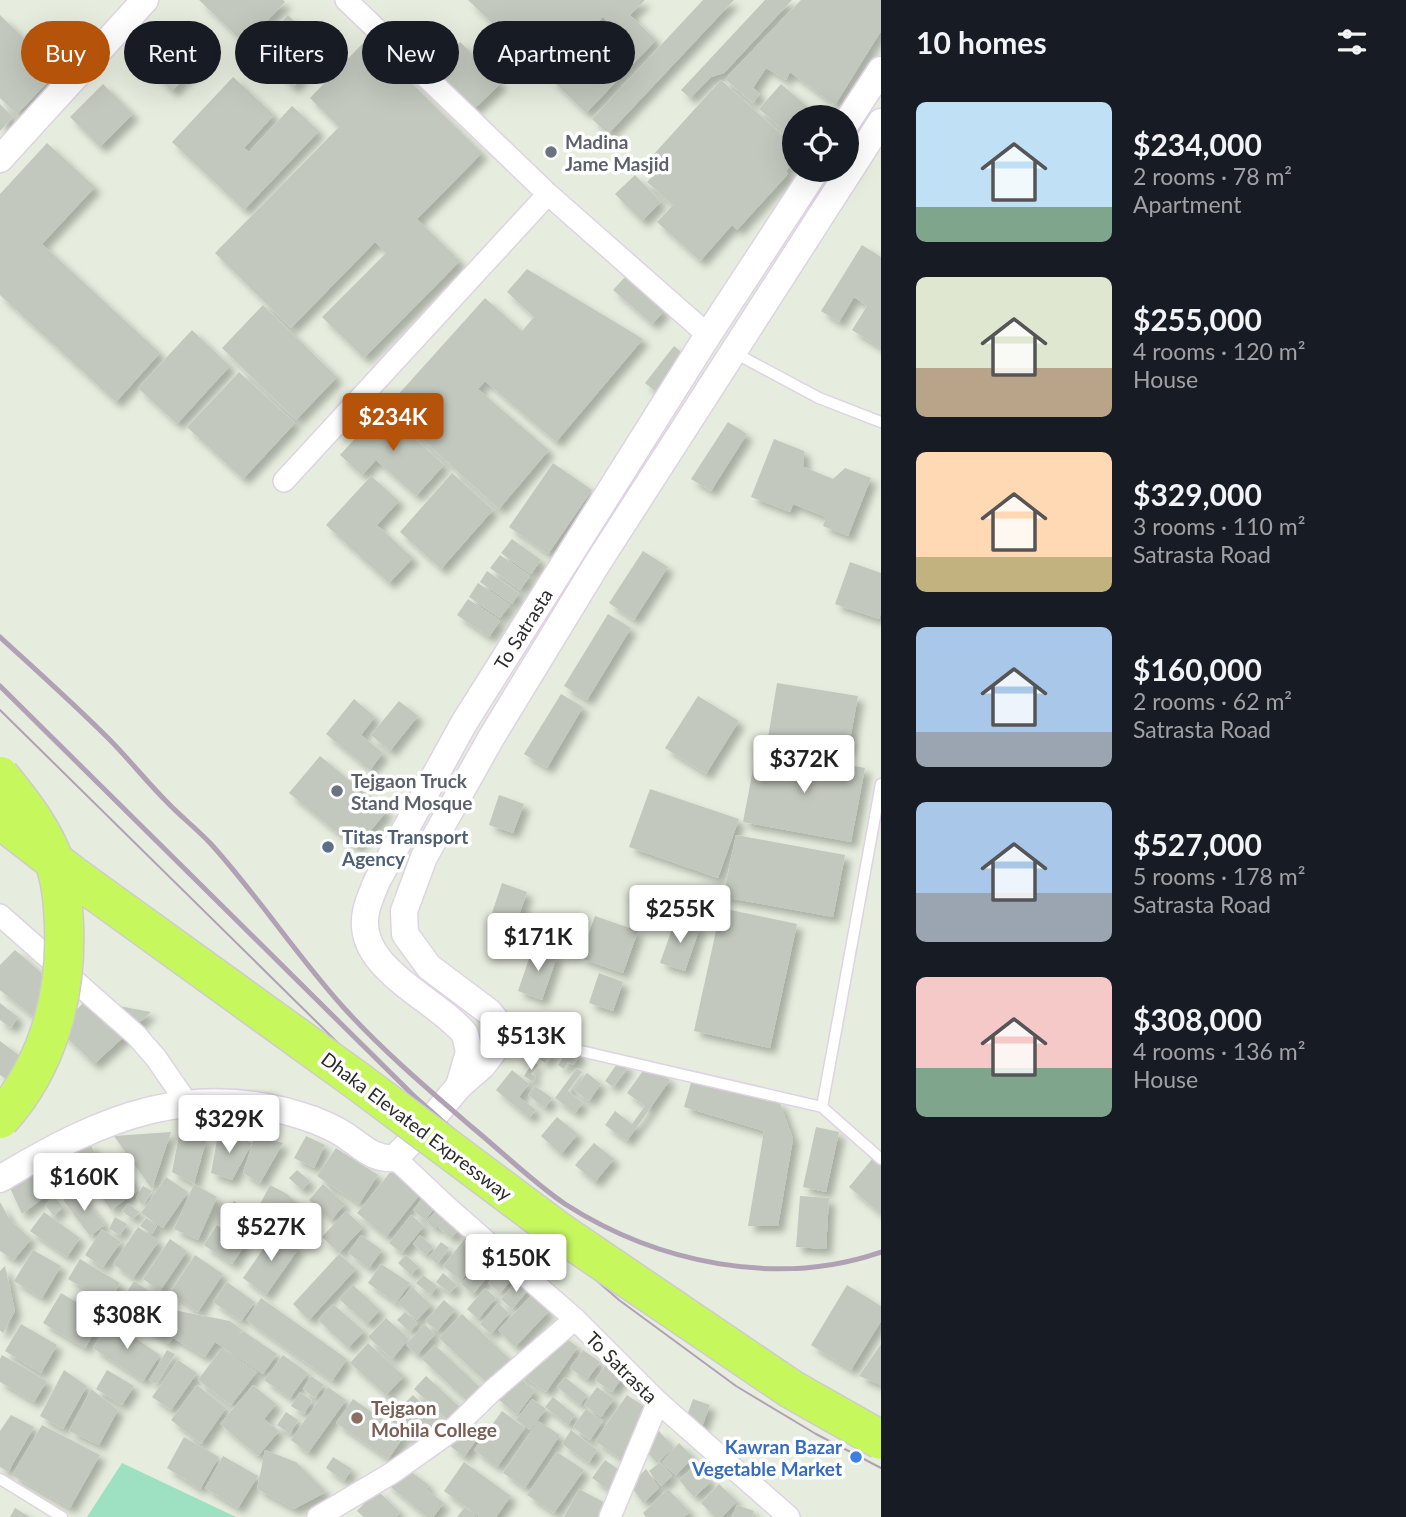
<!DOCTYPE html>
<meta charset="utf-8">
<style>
:root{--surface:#171b24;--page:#242831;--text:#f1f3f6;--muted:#9ea1a6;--accent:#b45309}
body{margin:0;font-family:Lato,sans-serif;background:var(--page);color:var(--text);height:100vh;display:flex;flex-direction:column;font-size:26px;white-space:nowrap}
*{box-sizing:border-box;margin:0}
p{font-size:23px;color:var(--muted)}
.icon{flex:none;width:38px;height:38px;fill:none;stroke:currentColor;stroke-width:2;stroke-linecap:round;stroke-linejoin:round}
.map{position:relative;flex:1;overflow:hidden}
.side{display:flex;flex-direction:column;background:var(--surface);width:525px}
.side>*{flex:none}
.top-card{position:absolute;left:21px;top:21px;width:665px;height:63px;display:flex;gap:14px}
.controls{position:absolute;left:782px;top:105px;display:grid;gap:14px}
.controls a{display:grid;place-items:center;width:77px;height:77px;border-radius:50%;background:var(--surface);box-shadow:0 7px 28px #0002;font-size:35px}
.price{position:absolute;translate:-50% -60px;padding:0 16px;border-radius:7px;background:#fff;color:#222;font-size:23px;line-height:46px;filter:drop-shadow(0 2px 4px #0008)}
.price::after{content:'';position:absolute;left:50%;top:42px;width:21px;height:16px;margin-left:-10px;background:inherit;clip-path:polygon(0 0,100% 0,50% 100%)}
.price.current{background:var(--accent);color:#fff}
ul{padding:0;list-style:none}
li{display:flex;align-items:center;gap:21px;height:175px;padding:0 35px}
li span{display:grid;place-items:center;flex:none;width:196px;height:140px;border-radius:10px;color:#555}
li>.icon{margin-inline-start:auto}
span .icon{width:84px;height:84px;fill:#fffc;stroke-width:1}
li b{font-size:30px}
h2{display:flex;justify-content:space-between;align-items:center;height:84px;padding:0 35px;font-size:30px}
.chip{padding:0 24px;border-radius:32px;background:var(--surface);box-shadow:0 7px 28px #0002;font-size:24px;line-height:63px}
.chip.current{background:var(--accent);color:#fff}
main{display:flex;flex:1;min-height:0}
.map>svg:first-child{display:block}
.green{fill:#9de1c2}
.building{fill:#c2c8be;filter:url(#shadow)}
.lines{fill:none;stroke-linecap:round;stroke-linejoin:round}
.service-casing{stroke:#dfd3e3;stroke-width:13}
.minor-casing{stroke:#dfd3e3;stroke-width:24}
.tertiary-casing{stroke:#dfd3e3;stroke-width:29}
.service{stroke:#fff;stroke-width:10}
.minor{stroke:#fff;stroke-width:21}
.tertiary{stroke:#fff;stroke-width:26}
.tram{stroke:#b0a1b5;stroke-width:2}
.rail{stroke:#b0a1b5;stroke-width:5}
.motorway-bridge-casing{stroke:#ccc;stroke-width:41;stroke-linecap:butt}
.motorway-bridge{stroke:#c6f85e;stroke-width:38}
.worship-dot{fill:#6b7280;stroke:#fff;stroke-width:2.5}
.service-dot{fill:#5c6f8a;stroke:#fff;stroke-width:2.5}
.education-dot{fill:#8d6e63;stroke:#fff;stroke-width:2.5}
.shop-dot{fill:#3f7fe0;stroke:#fff;stroke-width:2.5}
.labels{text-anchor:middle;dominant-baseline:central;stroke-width:7;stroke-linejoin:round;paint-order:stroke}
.worship-label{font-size:19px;font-weight:bold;fill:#5b616d;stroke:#fff;text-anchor:start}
.street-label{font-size:19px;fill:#2b2b2b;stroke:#fff}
.service-label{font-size:19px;font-weight:bold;fill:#4e5e75;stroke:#fff;text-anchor:start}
.education-label{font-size:19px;font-weight:bold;fill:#785e54;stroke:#fff;text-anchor:start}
.shop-label{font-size:19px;font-weight:bold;fill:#366cbe;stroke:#fff;text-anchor:end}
</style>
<main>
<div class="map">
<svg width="881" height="1517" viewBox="0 0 881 1517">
<defs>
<filter id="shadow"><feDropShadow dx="6" dy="6" stdDeviation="3.5" flood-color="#0004"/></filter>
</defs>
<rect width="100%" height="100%" fill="#e6ecde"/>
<path class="green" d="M122 1463 236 1517H87Z"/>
<g class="building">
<path d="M199 0H283L285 2 245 44Z"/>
<path d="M468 0H645L630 15 656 40 586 113 551 79 607 21 603 17 546 75Z"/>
<path d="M703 0H734L608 134 592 119Z"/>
<path d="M765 0H792L724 73 711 77 690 98 681 90Z"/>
<path d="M801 0H881V31L835 105 790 72 786 80 766 68 753 88 760 94 753 103 725 79Z"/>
<path d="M0 15 58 71 17 114 0 98Z"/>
<path d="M288 15 326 51 293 87 255 51Z"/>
<path d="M171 23 205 57 172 91 146 66 152 60 143 51Z"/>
<path d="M367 39 482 153 417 219 460 261 364 358 322 317 386 253 375 242 291 328 215 253 339 127 310 98Z"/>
<path d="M460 42 501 83 473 110 432 70Z"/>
<path d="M233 77 274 115 244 148 249 152 292 106 319 131 244 210 172 142Z"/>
<path d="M721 80 793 145 786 152 794 161 786 171 788 174 737 230 732 225 700 261 657 222 673 205 647 182 664 164 654 154Z"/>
<path d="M103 84 133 114 100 147 70 117Z"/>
<path d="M781 84 809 108 801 117H794V124L787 133 759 109Z"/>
<path d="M0 104 13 117 0 131Z"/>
<path d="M47 143 95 187 42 244 160 353 116 402 0 295V194Z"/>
<path d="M635 175 661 202 642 221 615 194Z"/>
<path d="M862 245 881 257V348L852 330 867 306 854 297 839 322 821 311Z"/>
<path d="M527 269 643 339 556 442 485 381 478 389 549 450 499 509 387 407 485 298 522 331 534 317 507 292Z"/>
<path d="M625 277 664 311 652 324 613 290Z"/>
<path d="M263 305 337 377 296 420 222 348Z"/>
<path d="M192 330 230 366 177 424 138 388Z"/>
<path d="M674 346 684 354 655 391 645 383Z"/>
<path d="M239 372 295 423 243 479 187 427Z"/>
<path d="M382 409 444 465 416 496 376 460 362 475 340 455Z"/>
<path d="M728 422 747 434 711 491 691 479Z"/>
<path d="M774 439 804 451V467L833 479 845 468 871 478 848 536 823 526 826 517 793 504 790 512 751 497Z"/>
<path d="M553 463 592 490 548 554 509 527Z"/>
<path d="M452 473 493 510 441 569 400 532Z"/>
<path d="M371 476 399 501 377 525 413 558 389 583 326 525Z"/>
<path d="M512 539 541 560 531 574 501 553Z"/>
<path d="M643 551 668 567 634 620 609 603Z"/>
<path d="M500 555 530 576 520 590 490 568Z"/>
<path d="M850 562 881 573V612L879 619 835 604Z"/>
<path d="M487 571 519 593 512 604 480 582Z"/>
<path d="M478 583 510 605 500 618 469 597Z"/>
<path d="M468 599 500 621 489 637 457 615Z"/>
<path d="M608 614 631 628 587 700 564 686Z"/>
<path d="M777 683 858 696 848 751 768 738Z"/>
<path d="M561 694 583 707 547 768 524 754Z"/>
<path d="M698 696 739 721 706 774 665 748Z"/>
<path d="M354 699 375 717 361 735 383 753 370 770 326 734Z"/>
<path d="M399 701 418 716 390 751 371 735Z"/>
<path d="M757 748 865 768 851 842 743 822Z"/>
<path d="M320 756 387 811 356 848 289 793Z"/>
<path d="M650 789 739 819 718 878 629 847Z"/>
<path d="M499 795 524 804 513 833 489 825Z"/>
<path d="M736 835 845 855 833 917 723 897Z"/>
<path d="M502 883 527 892 517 921 492 913Z"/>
<path d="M721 908 797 924 770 1048 694 1031Z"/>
<path d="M595 916 638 931 623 973 580 958Z"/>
<path d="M676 918 700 927 685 971 660 963Z"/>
<path d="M533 947 557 956 542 1000 518 991Z"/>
<path d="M15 950 58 987 35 1018 0 990V965Z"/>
<path d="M599 973 623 982 613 1011 589 1003Z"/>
<path d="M86 1000 151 1012 94 1064 58 1029Z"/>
<path d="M0 1003 18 1017 11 1028 0 1020Z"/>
<path d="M0 1041 28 1062 12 1083 0 1075Z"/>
<path d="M570 1047 581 1055 573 1065 568 1062 564 1069 558 1065Z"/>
<path d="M545 1049 552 1053 545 1063 539 1058Z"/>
<path d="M619 1061 628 1067 613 1087 605 1081Z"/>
<path d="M533 1062 538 1065 531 1074 536 1077 533 1082 524 1076Z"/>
<path d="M648 1064 670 1080 627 1141 605 1125 615 1111 632 1124 645 1106 627 1093Z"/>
<path d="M577 1068 582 1072 568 1091 583 1103 575 1113 555 1098Z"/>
<path d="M512 1070 529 1084 519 1097 536 1110 529 1118 496 1090Z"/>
<path d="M587 1073 601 1084 589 1101 574 1090Z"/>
<path d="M693 1076 780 1103 793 1139 778 1226H748L764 1131 684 1107Z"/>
<path d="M535 1086 552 1098 545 1108 528 1095Z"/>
<path d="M557 1117 578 1134 561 1154 541 1136Z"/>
<path d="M816 1127 839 1132 826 1192 803 1187Z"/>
<path d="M219 1129 252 1143 232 1180 211 1173Z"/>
<path d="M180 1130 206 1141 194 1184 217 1197 198 1240 174 1229 194 1184 172 1172Z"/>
<path d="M171 1132 152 1189 114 1136Z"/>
<path d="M255 1135 283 1143 260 1183 243 1173Z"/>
<path d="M306 1136 325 1145 314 1168 294 1158Z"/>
<path d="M90 1143 99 1162 66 1182 60 1164Z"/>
<path d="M594 1143 614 1159 595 1182 575 1165Z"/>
<path d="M336 1148 378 1175 359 1204 317 1176Z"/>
<path d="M873 1158 881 1165V1214L849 1187Z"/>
<path d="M115 1161 137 1191 111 1210 90 1180Z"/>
<path d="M46 1165 59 1186 22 1214 10 1188Z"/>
<path d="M297 1170 310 1181 302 1190 289 1178Z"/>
<path d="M392 1170 421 1193 386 1237 357 1213Z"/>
<path d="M166 1177 188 1192 163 1228 141 1213Z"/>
<path d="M323 1184 345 1204 331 1220 309 1200Z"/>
<path d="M270 1185 287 1194 303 1210 292 1230 256 1212Z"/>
<path d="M143 1186 152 1191 143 1205 136 1198Z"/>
<path d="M77 1189 105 1225 90 1236 63 1200Z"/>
<path d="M425 1195 437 1205 425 1220 413 1210Z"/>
<path d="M800 1196 829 1198 826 1249 796 1247Z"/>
<path d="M54 1197 63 1207 54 1216 45 1205Z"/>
<path d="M234 1201 262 1220 249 1240 221 1220Z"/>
<path d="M0 1202 10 1220 31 1239 14 1260 0 1251Z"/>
<path d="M128 1203 139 1212 133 1219 122 1211Z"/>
<path d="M438 1209 446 1216 434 1229 426 1221Z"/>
<path d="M346 1211 363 1227 339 1253 322 1237Z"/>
<path d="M44 1212 80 1238 67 1257 30 1231Z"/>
<path d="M411 1215 424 1226 402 1253 389 1243Z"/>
<path d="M115 1217 127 1224 120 1235 109 1229Z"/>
<path d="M146 1218 157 1226 152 1234 140 1226Z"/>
<path d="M446 1218 459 1230 451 1238 438 1227Z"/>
<path d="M217 1225 245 1245 232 1264 204 1245Z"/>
<path d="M138 1227 159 1241 133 1278 113 1264Z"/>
<path d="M102 1229 121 1242 103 1267 85 1255Z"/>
<path d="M275 1232 299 1248 266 1295 243 1278Z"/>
<path d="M361 1235 382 1250 369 1268 348 1253Z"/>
<path d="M420 1235 433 1247 426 1255 413 1244Z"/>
<path d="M467 1236 485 1250 461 1281 443 1266Z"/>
<path d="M170 1239 187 1251 160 1291 143 1279Z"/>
<path d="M441 1242 449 1248 437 1264 429 1257Z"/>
<path d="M33 1250 61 1266 42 1298 14 1281Z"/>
<path d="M339 1254 356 1269 309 1320 293 1304Z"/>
<path d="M195 1255 223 1274 198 1312 170 1293Z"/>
<path d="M406 1255 419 1267 411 1275 398 1263Z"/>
<path d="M80 1259 120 1283 109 1303 68 1279Z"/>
<path d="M506 1262 518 1272 500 1293 488 1283Z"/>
<path d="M480 1263 491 1273 473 1294 461 1284Z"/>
<path d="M381 1264 410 1283 396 1303 368 1283Z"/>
<path d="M5 1266 15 1311 3 1333 0 1330V1271Z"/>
<path d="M443 1273 457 1285 450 1293 436 1282Z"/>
<path d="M423 1275 437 1286 431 1295 416 1283Z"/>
<path d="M519 1278 530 1288 512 1309 501 1299Z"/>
<path d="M134 1281 152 1293 135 1319 117 1307Z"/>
<path d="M227 1282 255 1302 241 1321 213 1302Z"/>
<path d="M353 1285 380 1310 367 1324 339 1299Z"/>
<path d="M847 1285 881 1306V1321L851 1370 811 1345Z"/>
<path d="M412 1287 431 1305 417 1320 398 1303Z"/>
<path d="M485 1288 496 1298 478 1319 467 1309Z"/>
<path d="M61 1293 103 1318 85 1348 43 1323Z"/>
<path d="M532 1295 549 1311 515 1347 498 1330Z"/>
<path d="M261 1298 347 1359 332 1381 246 1320Z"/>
<path d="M444 1300 455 1310 437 1331 425 1321Z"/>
<path d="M498 1303 509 1313 491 1334 480 1324Z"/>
<path d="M333 1304 364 1331 348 1348 318 1320Z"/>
<path d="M153 1306 230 1321 242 1330 233 1344 243 1331 277 1354 263 1374 215 1342 205 1357 173 1338 168 1344 141 1323Z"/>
<path d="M405 1312 418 1323 410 1332 397 1320Z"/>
<path d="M462 1314 512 1361 489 1385 439 1338Z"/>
<path d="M386 1318 409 1339 392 1359 368 1337Z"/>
<path d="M111 1322 160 1355 143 1381 93 1348Z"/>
<path d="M21 1324 57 1345 41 1373 5 1351Z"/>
<path d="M424 1324 435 1334 417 1355 406 1345Z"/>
<path d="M548 1326 578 1347 546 1392 517 1371Z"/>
<path d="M368 1343 404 1376 386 1395 350 1363Z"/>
<path d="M881 1344V1385L859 1376Z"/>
<path d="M435 1345 484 1391 471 1405 422 1359Z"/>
<path d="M222 1348 257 1372 231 1405 198 1380Z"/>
<path d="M167 1350 175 1354 156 1384 149 1380Z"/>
<path d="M583 1350 600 1362 587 1380 570 1368Z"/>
<path d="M2 1355 47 1381 34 1402 0 1382V1359Z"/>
<path d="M283 1355 308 1373 290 1398 264 1380Z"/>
<path d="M178 1360 197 1373 171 1410 152 1397Z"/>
<path d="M608 1362 625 1374 612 1392 595 1380Z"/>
<path d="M64 1370 87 1386 63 1429 40 1416Z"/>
<path d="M107 1370 134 1386 122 1405 96 1389Z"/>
<path d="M513 1372 535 1391 517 1415 497 1398Z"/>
<path d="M311 1376 324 1385 315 1398 303 1389Z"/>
<path d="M426 1376 463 1410 452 1424 414 1389Z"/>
<path d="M565 1377 587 1395 580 1405 557 1387Z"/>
<path d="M197 1385 226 1408 201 1444 171 1420Z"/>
<path d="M253 1385 276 1404 264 1419 279 1431 258 1456 220 1424Z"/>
<path d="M328 1387 346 1400 308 1453 291 1440Z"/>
<path d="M597 1387 614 1399 601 1417 584 1405Z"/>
<path d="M91 1389 118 1410 99 1445 69 1431Z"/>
<path d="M300 1392 312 1401 304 1414 291 1406Z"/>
<path d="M413 1395 447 1428 423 1449 389 1419Z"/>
<path d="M627 1395 651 1411 620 1458 595 1441Z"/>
<path d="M553 1397 575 1415 568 1425 545 1407Z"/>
<path d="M353 1399 405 1435 388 1459 336 1423Z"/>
<path d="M532 1399 546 1409 530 1430 516 1420Z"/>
<path d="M693 1399 710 1405 702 1427 685 1421Z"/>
<path d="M586 1409 603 1421 590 1440 573 1427Z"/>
<path d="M502 1411 525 1428 497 1467 474 1450Z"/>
<path d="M286 1412 298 1420 290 1434 277 1425Z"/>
<path d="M11 1415 34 1427 8 1472 0 1467V1431Z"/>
<path d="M538 1421 560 1435 525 1488 503 1473Z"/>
<path d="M467 1422 482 1432 464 1457 449 1445Z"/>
<path d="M42 1425 100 1455 70 1508 12 1475Z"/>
<path d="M571 1430 597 1450 589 1463 562 1444Z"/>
<path d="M659 1431 674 1448 657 1463 642 1446Z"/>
<path d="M184 1437 219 1457 200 1489 167 1468Z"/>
<path d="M679 1443 693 1457 676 1475 662 1462Z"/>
<path d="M265 1450 296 1462 326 1492 294 1509 257 1489Z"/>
<path d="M557 1452 584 1470 554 1513 527 1495Z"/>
<path d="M223 1456 258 1476 238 1508 205 1488Z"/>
<path d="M333 1457 352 1469 344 1481 326 1468Z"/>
<path d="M605 1460 622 1472 609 1490 592 1478Z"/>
<path d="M464 1462 511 1496 496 1517H480L444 1491Z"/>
<path d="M660 1462 672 1476 661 1486 649 1471Z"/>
<path d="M696 1465 711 1482 694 1497 679 1480Z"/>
<path d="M406 1468 429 1485 426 1489 444 1503 433 1517H427L386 1483Z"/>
<path d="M646 1469 659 1488 643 1503 630 1485Z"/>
<path d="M719 1484 737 1501 722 1517H715L701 1503Z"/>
<path d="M579 1489 613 1507 607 1517H564Z"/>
<path d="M668 1489 690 1512 684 1517H646L643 1513Z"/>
<path d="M377 1490 400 1512 396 1517H364L357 1511Z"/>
<path d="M737 1505 754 1511 752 1517H732Z"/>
<path d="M465 1507 477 1517H457Z"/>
<path d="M15 1508 30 1517H10Z"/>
</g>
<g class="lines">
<g class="service-casing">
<g id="service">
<path d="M733 352 819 398 881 422"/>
<path d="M499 1032 822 1107 881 1159"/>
<path d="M822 1107 881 784"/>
<path d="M0 1479 62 1517"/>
</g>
</g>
<g class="minor-casing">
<g id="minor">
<path d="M346 0 548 194 708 335"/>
<path d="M284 481 548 194"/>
<path d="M0 915 136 1035 156 1058 187 1103"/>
<path d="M395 1158 447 1207 575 1319 658 1402 789 1517"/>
<path d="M318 1517 392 1473 450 1432 492 1391 575 1319"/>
<path d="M610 1517 658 1402"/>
</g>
</g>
<g class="tertiary-casing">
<g id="tertiary">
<path d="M847 122 881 70"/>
<path d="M0 159 145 0"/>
<path d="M459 1086 469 1052 465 1034C436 998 354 968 366 912 368 901 373 891 377 881L464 723 708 335 816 170"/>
<path d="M0 1179C102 1117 195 1077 314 1120 324 1124 334 1128 343 1134 361 1145 372 1160 395 1158L425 1127 459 1086 482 1066 495 1049 499 1032 498 1023 489 1012 429 967 405 934 404 911 424 857 491 738 597 564 881 122"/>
</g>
</g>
<use href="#service" class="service"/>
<use href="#minor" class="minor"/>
<use href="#tertiary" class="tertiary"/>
<path class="tram" d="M0 710 406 1110 528 1221 619 1300 736 1386 816 1434 881 1468"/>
<g class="rail">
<path d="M0 637C36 670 73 703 108 738 128 758 146 781 166 801 180 816 197 829 211 844 258 896 297 956 344 1008 383 1051 429 1090 473 1128 501 1151 535 1184 565 1204 657 1263 777 1288 881 1252"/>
<path d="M0 686 416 1098 541 1208 631 1285 746 1370 820 1419 881 1451"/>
</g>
<g class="motorway-bridge-casing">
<g id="motorway-bridge">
<path d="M0 776C22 803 46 833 56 867 62 886 63 905 64 925 67 995 48 1066 0 1119"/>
<path d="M0 819 71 874 359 1082 558 1231 791 1389 881 1440"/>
</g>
</g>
<use href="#motorway-bridge" class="motorway-bridge"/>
</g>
<g class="worship-dot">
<circle cx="551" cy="152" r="7"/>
<circle cx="337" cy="791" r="7"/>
</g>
<circle class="service-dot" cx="328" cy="847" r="7"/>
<circle class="education-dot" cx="357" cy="1418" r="7"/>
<circle class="shop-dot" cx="856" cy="1457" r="7"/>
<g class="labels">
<g class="worship-label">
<text x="565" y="141">Madina<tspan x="565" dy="22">Jame Masjid</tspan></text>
<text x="351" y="780">Tejgaon Truck<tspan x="351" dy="22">Stand Mosque</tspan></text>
</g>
<g class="street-label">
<text transform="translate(523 629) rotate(-58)">To Satrasta</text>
<text transform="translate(417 1126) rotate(37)">Dhaka Elevated Expressway</text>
<text transform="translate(622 1367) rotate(45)">To Satrasta</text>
</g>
<g class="service-label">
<text x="342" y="836">Titas Transport<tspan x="342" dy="22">Agency</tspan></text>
</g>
<g class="education-label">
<text x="371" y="1407">Tejgaon<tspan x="371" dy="22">Mohila College</tspan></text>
</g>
<g class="shop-label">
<text x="842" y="1446">Kawran Bazar<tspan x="842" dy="22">Vegetable Market</tspan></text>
</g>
</g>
</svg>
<div class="controls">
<a><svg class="icon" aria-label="locate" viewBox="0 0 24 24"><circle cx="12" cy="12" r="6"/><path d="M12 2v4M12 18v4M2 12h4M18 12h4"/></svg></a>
</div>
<b class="price current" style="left:393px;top:453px">$234K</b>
<b class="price" style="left:804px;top:795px">$372K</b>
<b class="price" style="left:680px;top:945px">$255K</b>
<b class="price" style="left:538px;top:973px">$171K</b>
<b class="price" style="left:531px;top:1072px">$513K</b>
<b class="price" style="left:229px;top:1155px">$329K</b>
<b class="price" style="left:84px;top:1213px">$160K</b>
<b class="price" style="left:271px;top:1263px">$527K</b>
<b class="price" style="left:516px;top:1294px">$150K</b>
<b class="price" style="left:127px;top:1351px">$308K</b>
<div class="top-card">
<a class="chip current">Buy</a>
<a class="chip">Rent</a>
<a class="chip">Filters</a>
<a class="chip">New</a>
<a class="chip">Apartment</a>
</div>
</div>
<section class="side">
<h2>10 homes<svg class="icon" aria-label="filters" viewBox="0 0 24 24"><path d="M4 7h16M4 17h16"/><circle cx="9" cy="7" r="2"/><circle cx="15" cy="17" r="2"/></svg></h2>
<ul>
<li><span style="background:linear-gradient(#bfe0f5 75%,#7fa58c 0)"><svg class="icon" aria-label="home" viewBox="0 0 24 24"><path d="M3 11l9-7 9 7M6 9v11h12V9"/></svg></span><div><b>$234,000</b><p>2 rooms · 78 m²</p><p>Apartment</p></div></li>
<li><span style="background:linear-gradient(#dfe7d0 65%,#b9a48a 0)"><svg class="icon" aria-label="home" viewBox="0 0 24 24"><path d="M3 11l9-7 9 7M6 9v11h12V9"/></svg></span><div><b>$255,000</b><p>4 rooms · 120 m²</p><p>House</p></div></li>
<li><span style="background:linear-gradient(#ffd9b3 75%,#c2b280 0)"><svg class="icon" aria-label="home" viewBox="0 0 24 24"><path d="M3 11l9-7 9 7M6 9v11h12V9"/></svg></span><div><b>$329,000</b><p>3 rooms · 110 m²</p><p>Satrasta Road</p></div></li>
<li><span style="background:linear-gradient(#a9c7e8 75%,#9aa5b1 0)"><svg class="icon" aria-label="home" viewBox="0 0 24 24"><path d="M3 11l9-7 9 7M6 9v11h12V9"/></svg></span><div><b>$160,000</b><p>2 rooms · 62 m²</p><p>Satrasta Road</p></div></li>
<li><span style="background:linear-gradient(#a9c7e8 65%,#9aa5b1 0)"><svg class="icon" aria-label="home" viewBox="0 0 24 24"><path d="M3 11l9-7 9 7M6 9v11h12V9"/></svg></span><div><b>$527,000</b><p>5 rooms · 178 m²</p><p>Satrasta Road</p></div></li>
<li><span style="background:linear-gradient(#f6c9c9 65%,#7fa58c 0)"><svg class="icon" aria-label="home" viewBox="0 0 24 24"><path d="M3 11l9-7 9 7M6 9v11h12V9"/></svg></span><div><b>$308,000</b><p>4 rooms · 136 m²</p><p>House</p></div></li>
</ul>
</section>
</main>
